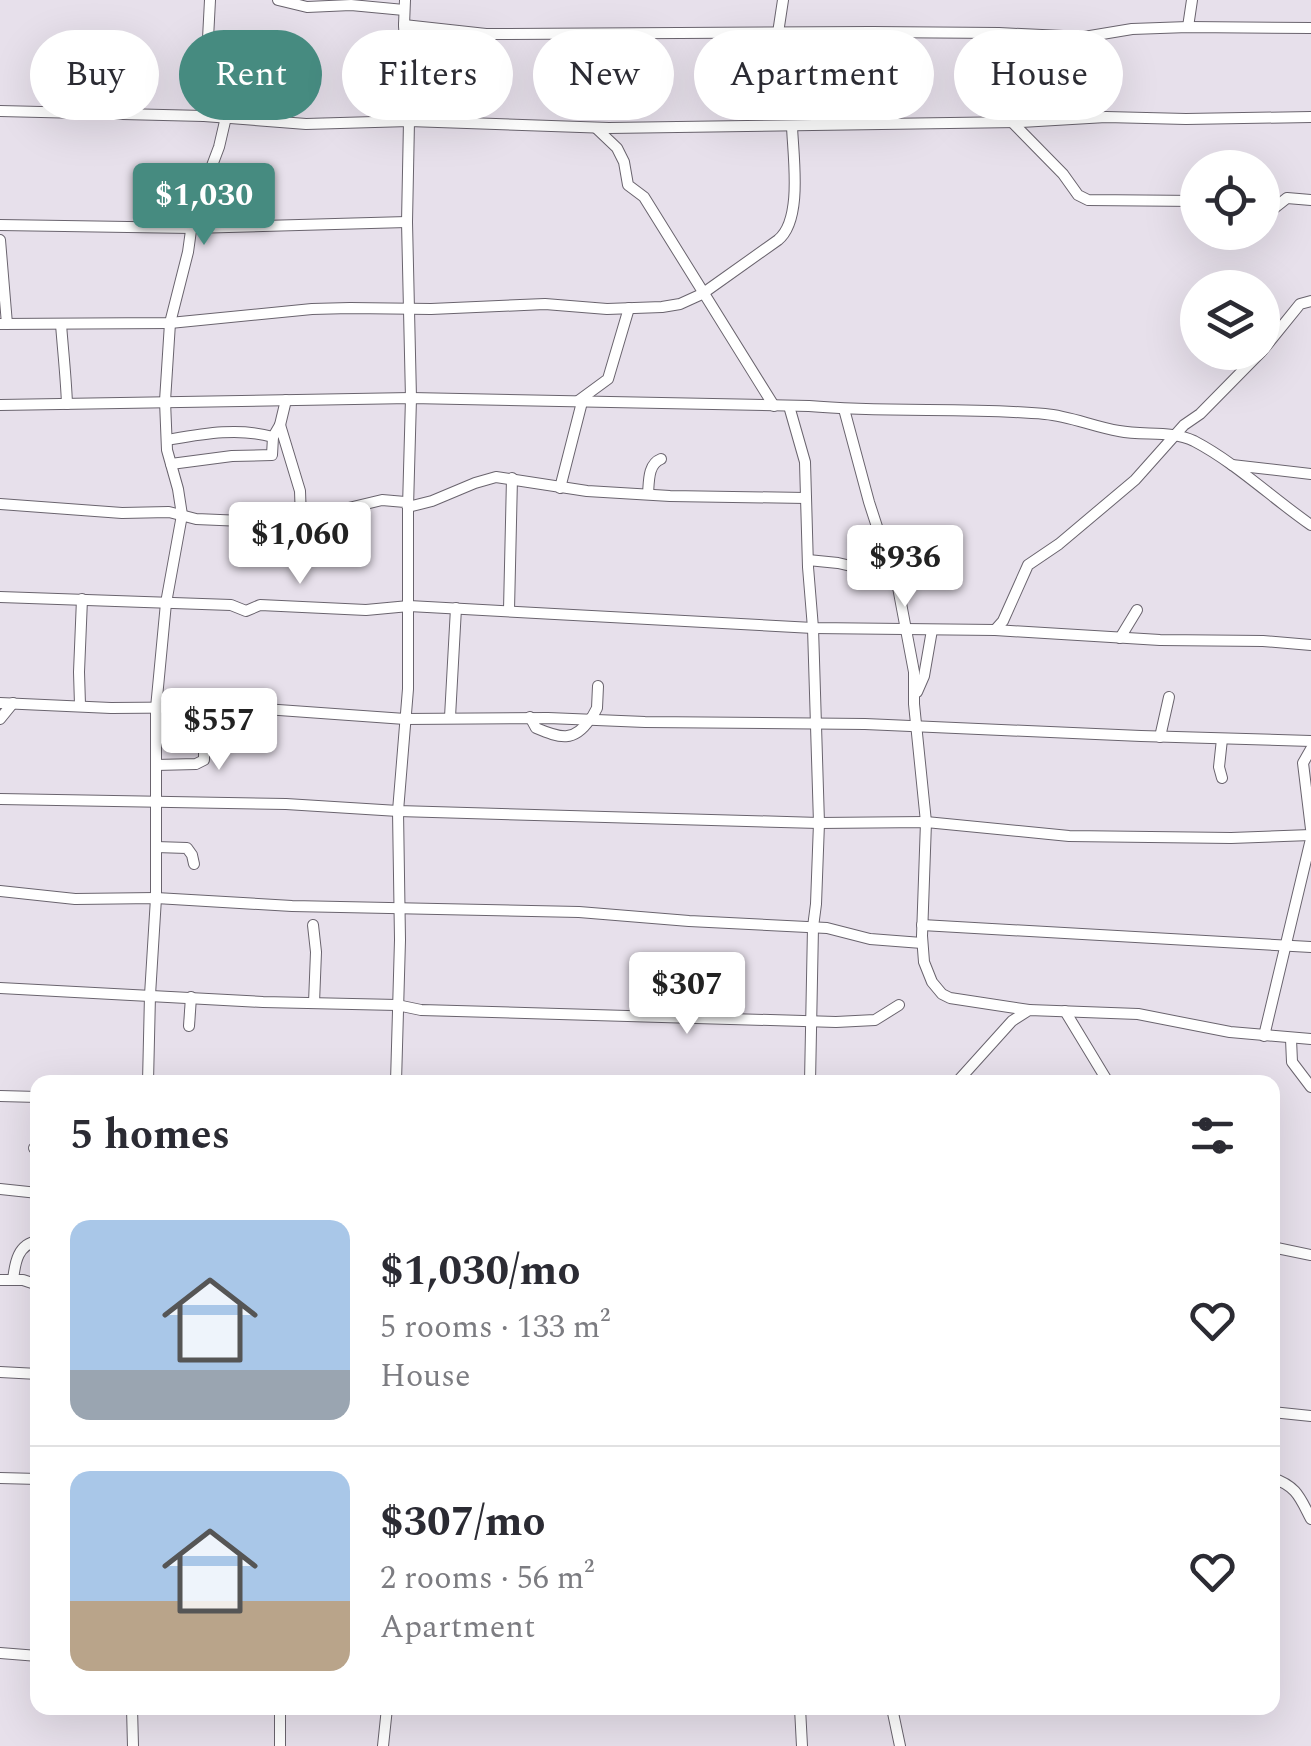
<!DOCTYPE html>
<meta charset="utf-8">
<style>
:root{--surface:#fff;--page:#f2f2f3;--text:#2b2b33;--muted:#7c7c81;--line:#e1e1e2;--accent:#468b80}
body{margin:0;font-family:Spectral,serif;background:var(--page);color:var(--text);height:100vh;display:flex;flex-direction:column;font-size:38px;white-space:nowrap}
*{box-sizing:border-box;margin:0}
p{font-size:32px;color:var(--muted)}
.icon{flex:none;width:55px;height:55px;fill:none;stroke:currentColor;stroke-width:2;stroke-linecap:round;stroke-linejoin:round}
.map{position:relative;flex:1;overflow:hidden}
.details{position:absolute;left:30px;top:1075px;width:1250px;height:640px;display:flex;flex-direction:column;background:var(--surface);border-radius:20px;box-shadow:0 10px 40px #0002}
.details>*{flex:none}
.banner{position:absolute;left:30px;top:30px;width:1252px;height:90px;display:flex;gap:20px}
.fabs{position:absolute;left:1180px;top:150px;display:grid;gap:20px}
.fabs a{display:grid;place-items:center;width:100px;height:100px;border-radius:50%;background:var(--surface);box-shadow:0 10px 40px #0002;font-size:50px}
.price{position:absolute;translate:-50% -85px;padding:0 22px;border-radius:10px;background:#fff;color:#222;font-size:32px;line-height:65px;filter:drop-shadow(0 2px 5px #0008)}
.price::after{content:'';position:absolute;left:50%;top:60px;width:30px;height:22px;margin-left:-15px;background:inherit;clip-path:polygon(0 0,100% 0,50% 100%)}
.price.selected{background:var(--accent);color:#fff}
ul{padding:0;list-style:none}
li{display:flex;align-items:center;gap:30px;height:250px;padding:0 40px}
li+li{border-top:2px solid var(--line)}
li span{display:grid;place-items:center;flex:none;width:280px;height:200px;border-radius:20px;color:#555}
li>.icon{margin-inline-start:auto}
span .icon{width:120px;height:120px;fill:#fffc;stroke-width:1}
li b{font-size:42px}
h2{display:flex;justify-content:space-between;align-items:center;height:120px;padding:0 40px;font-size:42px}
.pill{padding:0 35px;border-radius:45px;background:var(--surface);box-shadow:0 10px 40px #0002;font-size:35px;line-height:90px}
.pill.selected{background:var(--accent);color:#fff}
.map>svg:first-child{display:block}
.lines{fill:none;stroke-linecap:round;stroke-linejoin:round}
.street-casing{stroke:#6a646e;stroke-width:12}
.street{stroke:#fff;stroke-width:10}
</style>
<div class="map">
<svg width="1311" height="1746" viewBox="0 0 1311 1746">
<rect width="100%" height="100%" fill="#e7e0eb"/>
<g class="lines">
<g class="street-casing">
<g id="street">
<path d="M278 0 307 7 351 5 404 10"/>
<path d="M404 25 486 34 872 32 999 33 1084 37 1132 29 1188 27 1311 28"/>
<path d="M1188 27 1192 0"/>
<path d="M778 33 783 0"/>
<path d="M208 55C216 68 230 67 240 76V87L230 117"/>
<path d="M0 111 204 116 306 124 409 121 609 128 1021 122 1106 117 1186 119 1311 117"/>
<path d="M94 113 98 72"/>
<path d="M204 116 210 0"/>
<path d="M1059 119C1060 89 1060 64 1072 37"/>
<path d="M1012 122 1063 174 1078 195 1088 200 1198 201"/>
<path d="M596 128 617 148 624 162 628 185 644 197 774 406"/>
<path d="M1262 211 1268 213 1287 198 1311 200"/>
<path d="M0 225 192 228 407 222"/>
<path d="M0 240 7 324"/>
<path d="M0 324 170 323 312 309 350 308 431 309 545 304 607 309 662 307 680 304 702 294 778 240C803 220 793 156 792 126"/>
<path d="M61 324C63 351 66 377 67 404"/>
<path d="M1262 351 1300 304 1311 301"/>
<path d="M578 401 608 379 629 308"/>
<path d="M0 405 411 398 809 406C888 413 967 407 1045 414 1070 416 1094 427 1119 431 1144 436 1171 430 1194 441 1236 463 1272 498 1311 525"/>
<path d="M789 406 805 462 808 567 813 628 819 823 816 904 813 927 810 1082"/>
<path d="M844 409 869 502 891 570 897 582 914 672V704L926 822 922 936 924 962 932 982 942 994 950 998 1029 1010"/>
<path d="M280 425 300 491 301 519"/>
<path d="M167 440C202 434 238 427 273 437"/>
<path d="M171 464 232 456 272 455 273 437 280 425 286 400"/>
<path d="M1232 465 1311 474"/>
<path d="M560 488 582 402"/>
<path d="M648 494C649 481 648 464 661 459"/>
<path d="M0 504 122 513 169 512 196 519 243 521 303 519 382 500 405 502 408 507 432 501 475 483 496 477 587 491 670 496 806 498"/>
<path d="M808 560 838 563 894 576"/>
<path d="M0 597 231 605 246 611 260 605 366 610 409 606 813 628 995 630 1160 640 1263 641 1311 645"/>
<path d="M509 610 512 478"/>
<path d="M995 630 1003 621 1028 565 1059 544 1135 480 1184 425 1200 414 1261 352"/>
<path d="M1120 638 1137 610"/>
<path d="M917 692 924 676 932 630"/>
<path d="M0 703 111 708 238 707 405 719 548 718 645 722 865 724 1141 736 1311 741"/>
<path d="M80 705 79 672 82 599"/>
<path d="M450 717 456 608"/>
<path d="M530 717 536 728C560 738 574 743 590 719"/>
<path d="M0 719 13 703"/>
<path d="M591 719 597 708 598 686"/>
<path d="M1160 737 1169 697"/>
<path d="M1222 739 1219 767 1222 778"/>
<path d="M1311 749 1303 763 1311 829"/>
<path d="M156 765 196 764 204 760V708"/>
<path d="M0 799 286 804 398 811 819 823 926 822 1069 836 1231 838 1311 835"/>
<path d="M156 847 187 848 192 855 194 864"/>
<path d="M0 891 75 899 156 898 292 906 579 912 689 921 827 928 870 939 922 943"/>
<path d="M313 925 316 952 314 1003"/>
<path d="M922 925 1311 947"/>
<path d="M0 988 263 1002 397 1005 421 1010 836 1022 875 1020 899 1005"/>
<path d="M1065 1011 1108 1082"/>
<path d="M189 1026 191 997"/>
<path d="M1264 1036 1311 839"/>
<path d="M1291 1039 1292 1062 1311 1087"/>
<path d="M148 1082 150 995 156 898V708L166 603 182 515 178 489 167 450 165 401 170 323 188 252 193 216 219 147 226 117"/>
<path d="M396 1082 400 940 398 811 408 689V507L411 398 407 222 409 121 404 25 405 0"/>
<path d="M957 1082 1012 1021 1029 1010 1138 1014 1230 1032 1311 1039"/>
<path d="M0 1096 38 1097"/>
<path d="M34 1148 38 1147"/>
<path d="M0 1189 38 1193"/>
<path d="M1272 1247 1311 1255"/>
<path d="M0 1280H23L38 1285"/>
<path d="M13 1280C15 1262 18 1244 38 1241"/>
<path d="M0 1372 38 1374"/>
<path d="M1272 1412 1311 1416"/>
<path d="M0 1478 38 1479"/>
<path d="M1272 1478C1297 1486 1300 1498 1311 1519"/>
<path d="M0 1653 38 1656"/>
<path d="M132 1708 133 1746"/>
<path d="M280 1708V1746"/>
<path d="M800 1708 802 1746"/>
<path d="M892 1708 900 1746"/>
<path d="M383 1746 387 1708"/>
</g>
</g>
<use href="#street" class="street"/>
</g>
</svg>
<div class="fabs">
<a><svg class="icon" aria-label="locate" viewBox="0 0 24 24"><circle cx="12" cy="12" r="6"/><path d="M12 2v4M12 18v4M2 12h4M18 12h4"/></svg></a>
<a><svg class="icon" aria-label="layers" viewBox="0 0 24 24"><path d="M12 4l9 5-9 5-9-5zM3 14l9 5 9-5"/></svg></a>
</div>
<b class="price selected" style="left:204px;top:248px">$1,030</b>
<b class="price" style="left:300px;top:587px">$1,060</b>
<b class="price" style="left:905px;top:610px">$936</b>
<b class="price" style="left:219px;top:773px">$557</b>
<b class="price" style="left:687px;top:1037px">$307</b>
<div class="banner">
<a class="pill">Buy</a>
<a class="pill selected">Rent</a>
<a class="pill">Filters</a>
<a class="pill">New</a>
<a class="pill">Apartment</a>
<a class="pill">House</a>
</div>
<section class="details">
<h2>5 homes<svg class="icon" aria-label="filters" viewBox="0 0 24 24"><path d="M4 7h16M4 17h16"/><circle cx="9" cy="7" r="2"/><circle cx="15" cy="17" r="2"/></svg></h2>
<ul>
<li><span style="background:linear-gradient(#a9c7e8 75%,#9aa5b1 0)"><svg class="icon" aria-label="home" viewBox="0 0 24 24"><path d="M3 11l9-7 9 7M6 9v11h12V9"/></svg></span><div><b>$1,030/mo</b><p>5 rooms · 133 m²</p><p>House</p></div><svg class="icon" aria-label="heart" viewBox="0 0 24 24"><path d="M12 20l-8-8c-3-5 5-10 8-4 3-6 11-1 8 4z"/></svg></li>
<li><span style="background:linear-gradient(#a9c7e8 65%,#b9a48a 0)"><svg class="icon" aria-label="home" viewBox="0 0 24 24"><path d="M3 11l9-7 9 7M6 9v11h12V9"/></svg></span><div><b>$307/mo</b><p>2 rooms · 56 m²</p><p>Apartment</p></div><svg class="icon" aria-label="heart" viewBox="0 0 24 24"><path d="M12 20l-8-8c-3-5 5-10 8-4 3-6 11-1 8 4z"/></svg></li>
</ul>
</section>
</div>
